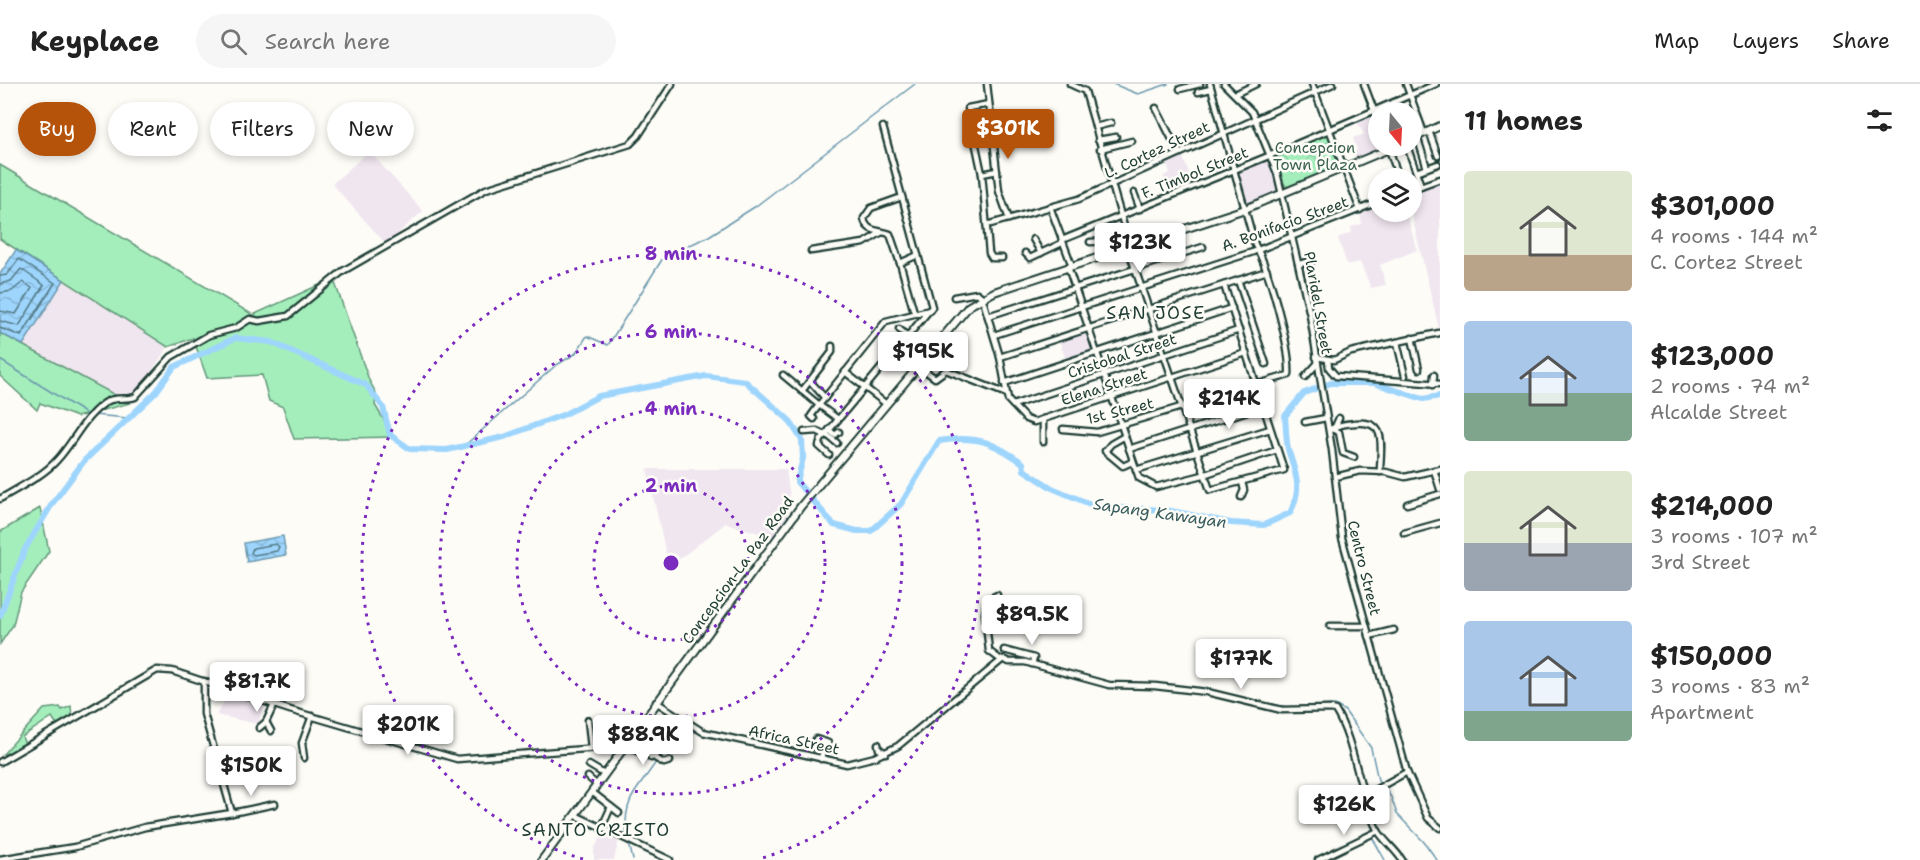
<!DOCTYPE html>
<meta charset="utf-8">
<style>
:root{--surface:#fff;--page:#f6f6f6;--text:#222;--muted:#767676;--line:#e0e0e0;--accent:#b45309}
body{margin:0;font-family:"Shantell Sans",sans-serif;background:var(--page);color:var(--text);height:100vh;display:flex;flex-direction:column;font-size:22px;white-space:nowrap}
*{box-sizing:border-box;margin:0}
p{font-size:20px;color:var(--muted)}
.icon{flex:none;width:33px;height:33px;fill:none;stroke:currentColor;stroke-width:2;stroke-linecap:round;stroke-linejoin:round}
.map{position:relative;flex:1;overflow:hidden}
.sheet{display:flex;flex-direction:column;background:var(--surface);width:480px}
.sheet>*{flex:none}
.guide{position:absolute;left:18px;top:18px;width:570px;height:54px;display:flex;gap:12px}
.needle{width:39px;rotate:162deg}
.controls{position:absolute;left:1368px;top:18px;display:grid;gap:12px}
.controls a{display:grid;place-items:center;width:54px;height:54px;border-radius:50%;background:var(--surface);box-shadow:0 3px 9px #0003;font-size:30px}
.price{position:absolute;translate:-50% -51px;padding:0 14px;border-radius:6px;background:#fff;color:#222;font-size:20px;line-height:39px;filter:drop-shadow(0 2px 3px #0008)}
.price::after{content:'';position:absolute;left:50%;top:36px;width:18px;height:14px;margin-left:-9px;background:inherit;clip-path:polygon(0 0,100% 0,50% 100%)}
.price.active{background:var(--accent);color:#fff}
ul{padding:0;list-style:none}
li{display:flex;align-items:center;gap:18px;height:150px;padding:0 24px}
li span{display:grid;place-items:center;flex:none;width:168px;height:120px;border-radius:6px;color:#555}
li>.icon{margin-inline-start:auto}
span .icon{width:72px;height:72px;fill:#fffc;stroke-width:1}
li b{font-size:26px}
h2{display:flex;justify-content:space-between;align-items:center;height:72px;padding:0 24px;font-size:26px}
.chip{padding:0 21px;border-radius:27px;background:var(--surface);box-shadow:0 3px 9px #0003;font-size:21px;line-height:54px}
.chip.active{background:var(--accent);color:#fff}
header{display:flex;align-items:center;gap:36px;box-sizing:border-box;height:84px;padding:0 30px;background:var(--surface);border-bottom:2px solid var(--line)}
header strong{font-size:28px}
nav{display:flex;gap:33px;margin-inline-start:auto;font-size:21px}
.search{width:420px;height:54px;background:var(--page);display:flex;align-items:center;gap:15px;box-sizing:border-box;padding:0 21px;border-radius:33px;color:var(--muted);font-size:22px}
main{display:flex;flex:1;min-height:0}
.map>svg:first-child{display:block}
.built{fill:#f0e6f0}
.grass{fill:#a4eebc;stroke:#629678;stroke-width:1.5}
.park{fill:url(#park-crowns);stroke:#629678;stroke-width:1.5}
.water{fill:url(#water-waves);stroke:#6b98ad;stroke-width:1.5}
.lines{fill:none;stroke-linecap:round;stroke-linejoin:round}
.shore{stroke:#527a84;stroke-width:1.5}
.stream{stroke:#6b98ad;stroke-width:1.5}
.river{stroke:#9ed5fd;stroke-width:6}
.minor-casing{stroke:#1f3d34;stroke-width:9}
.major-casing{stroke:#1f3d34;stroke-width:10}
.minor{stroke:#fdfcf7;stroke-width:4.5}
.major{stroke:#fdfcf7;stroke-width:6}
.ring{fill:none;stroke:#7b2cbf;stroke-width:3;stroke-dasharray:3 6}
.labels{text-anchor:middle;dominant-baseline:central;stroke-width:5;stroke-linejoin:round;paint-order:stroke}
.park-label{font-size:15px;fill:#3a604f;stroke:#fdfcf7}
.street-label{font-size:15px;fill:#1f3d34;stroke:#fdfcf7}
.water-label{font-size:16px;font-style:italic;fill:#385b5c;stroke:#fdfcf7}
.quarter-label{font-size:18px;letter-spacing:1.5px;fill:#1f3d34;stroke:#fdfcf7}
.centre{fill:#7b2cbf;stroke:#fdfcf7;stroke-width:3}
.ring-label{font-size:18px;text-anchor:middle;font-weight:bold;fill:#7b2cbf;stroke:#fdfcf7;stroke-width:5;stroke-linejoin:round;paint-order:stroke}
</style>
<header>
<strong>Keyplace</strong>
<div class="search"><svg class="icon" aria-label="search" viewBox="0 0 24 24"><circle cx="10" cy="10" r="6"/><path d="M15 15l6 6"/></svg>Search here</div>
<nav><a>Map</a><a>Layers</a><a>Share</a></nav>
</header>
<main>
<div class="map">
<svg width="1440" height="776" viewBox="0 0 1440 776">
<defs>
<pattern id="park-crowns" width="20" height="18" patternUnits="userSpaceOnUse" patternTransform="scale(1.5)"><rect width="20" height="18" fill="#a4eebc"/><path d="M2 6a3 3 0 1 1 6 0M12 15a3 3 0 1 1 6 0" fill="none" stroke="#8dcda2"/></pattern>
<pattern id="water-waves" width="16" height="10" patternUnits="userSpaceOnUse" patternTransform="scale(1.5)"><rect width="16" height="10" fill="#9ed5fd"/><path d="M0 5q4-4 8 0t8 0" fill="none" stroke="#88b8d9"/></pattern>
</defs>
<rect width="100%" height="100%" fill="#fdfcf7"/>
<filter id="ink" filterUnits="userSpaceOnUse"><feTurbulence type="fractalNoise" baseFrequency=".0167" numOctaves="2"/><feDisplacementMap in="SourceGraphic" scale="12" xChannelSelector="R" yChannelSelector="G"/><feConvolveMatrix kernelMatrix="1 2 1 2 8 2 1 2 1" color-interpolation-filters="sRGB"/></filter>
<g filter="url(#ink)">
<g class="built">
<path d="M1373 30 1378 45V62L1386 63 1356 75 1353 68 1357 66 1353 54 1364 50 1356 36Z"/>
<path d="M369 67 423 127 386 160 332 100Z"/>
<path d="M1182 71 1193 99 1171 108 1163 92 1170 89 1166 78Z"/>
<path d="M1267 75 1279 108 1246 121 1237 88Z"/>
<path d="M1440 99V249L1411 128 1412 109Z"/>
<path d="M1378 121V128H1406L1417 166 1380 181 1386 201 1371 204 1360 178 1347 181 1338 154 1352 148 1351 143 1362 140 1360 129Z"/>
<path d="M64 196 168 263 130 319 23 261Z"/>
<path d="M1087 247 1094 267 1066 276 1059 256Z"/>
<path d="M647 385H786L791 420 785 428 791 432 774 454 726 439 673 480 668 479Z"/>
<path d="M230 608 265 620 258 640 216 631Z"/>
<path d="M604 748 619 755 614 776H594V765Z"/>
</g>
<g class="grass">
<path d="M0 81 253 231 341 191 335 199 369 296 376 309 375 321 394 353 294 355 283 323 269 317 262 291 207 294 193 254 168 263 0 155Z"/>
<path d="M0 249 130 319 77 333 40 319 37 326 0 292Z"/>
<path d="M40 424 49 467 21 508 13 541 0 560V448Z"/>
<path d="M71 622 72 632 57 641 52 633 22 653 25 660 8 670H3L44 625 60 623 62 626Z"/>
</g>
<path class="park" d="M1328 48 1342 82 1286 105 1274 72Z"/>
<g class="water">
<path d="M16 166 64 196 23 261 0 249V190Z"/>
<path d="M283 452 286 471 247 478 244 459Z"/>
</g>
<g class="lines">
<g class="shore">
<path d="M0 192 7 191 19 175 55 199 21 252 0 244"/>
<path d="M0 200 11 197 21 185 44 201 19 242 0 237"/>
<path d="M0 209 12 207 23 198 32 204 16 230 0 227"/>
<path d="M276 460 279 463 277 467 254 471 251 469 253 464Z"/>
</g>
<g class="stream">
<path d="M1113 0 1138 10 1168 0"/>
<path d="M0 276 88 331"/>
<path d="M93 331 128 334"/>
<path d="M464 362 555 282 575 270 587 252 608 261 663 174 709 152 756 122 915 0"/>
<path d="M1010 576 1030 577 1090 593"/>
<path d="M1100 597 1119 599"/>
<path d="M1154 600 1223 610"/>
<path d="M1248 616 1288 623 1335 621 1345 627 1371 664 1378 696 1391 713 1397 730 1424 758 1437 776"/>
<path d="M853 681 883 673 898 666 1006 577"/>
<path d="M628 755C624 738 626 722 635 708L673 654 688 648H699"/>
<path d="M629 759 633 776"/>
<path d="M1336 770 1372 753 1385 776"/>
</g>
<path class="river" d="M0 532 25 465 52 420 84 377 156 308 174 283 235 254 271 258 366 301 383 323 390 351 410 365 447 366 504 353 565 330 599 312 706 292 745 297 789 336 802 356 803 374 797 398 834 441 857 447H871L901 420 939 357C977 351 993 358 1023 379L1024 386 1052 404 1097 423 1166 426 1231 439 1264 441 1290 429C1303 403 1296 391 1288 365 1286 355 1286 342 1285 332L1304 309 1331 299H1374L1423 315 1440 312"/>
<g class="minor-casing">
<g id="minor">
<path d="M987 0 999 107 1009 135"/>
<path d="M1070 0 1085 7 1130 163"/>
<path d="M1224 0 1252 28 1277 89 1310 231 1332 366 1342 454 1407 688 1428 734 1440 744"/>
<path d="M1312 0 1360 126"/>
<path d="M1364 0 1378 37"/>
<path d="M1406 0 1424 49"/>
<path d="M1180 5 1200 0"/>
<path d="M1198 8 1211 5"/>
<path d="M1235 10 1256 0"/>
<path d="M989 20 968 24 982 90 989 169 992 174H1002"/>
<path d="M1156 24 1179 69"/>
<path d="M1095 43 1111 39"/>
<path d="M1429 47 1438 72"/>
<path d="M1417 52 1427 84"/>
<path d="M1098 56 1116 53"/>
<path d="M1388 62 1399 94"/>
<path d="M1407 62 1421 102"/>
<path d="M1100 65 1132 57"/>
<path d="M1416 88 1438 80"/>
<path d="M982 90 997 87"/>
<path d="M1412 105 1440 95"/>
<path d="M1134 109 1140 125"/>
<path d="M1050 123 1072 182"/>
<path d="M987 141 1079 115 1333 0"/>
<path d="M1033 155 1041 169"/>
<path d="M1062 156 1271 71 1436 0"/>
<path d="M1090 158 1109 157 1116 167"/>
<path d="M1128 164 1210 406 1284 386 1224 201"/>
<path d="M811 167 864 159 882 148"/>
<path d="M1025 169 1030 174 1062 159"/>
<path d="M900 179 890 150C880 146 866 149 864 134L871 124 902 113"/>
<path d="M1299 180 1312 177"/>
<path d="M1068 183 1139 394 1156 403 1203 391 1277 366"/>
<path d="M1238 196 1266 280"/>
<path d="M954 213 977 209 982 213 1000 273 1008 316 1026 335 1034 338 1246 269"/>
<path d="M914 228 900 179 918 171"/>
<path d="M988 232 1203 163"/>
<path d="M899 245 907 252"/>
<path d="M994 251 1253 168 1378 118"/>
<path d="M1412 254 1419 285"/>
<path d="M1397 258 1405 292"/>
<path d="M1000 273 1267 187"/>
<path d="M1316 273 1334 276 1351 268 1439 249"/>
<path d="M1328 276 1329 284 1336 292 1440 300"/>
<path d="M917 281 935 294 946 286 1007 310"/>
<path d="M946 286 961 267"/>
<path d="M845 288 885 319"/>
<path d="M783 291 819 321 886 237 930 226"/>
<path d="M1305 293 1317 280"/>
<path d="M810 297 825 314"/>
<path d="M1004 299 1232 224"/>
<path d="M1433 301 1434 291"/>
<path d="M802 307 832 268V262"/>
<path d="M1013 321 1239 246"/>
<path d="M814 335 811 332 819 321 838 335"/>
<path d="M1305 338 1326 334"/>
<path d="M1335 343 1339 334"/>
<path d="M1063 345 1097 348 1289 291C1291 265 1269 184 1255 161L1210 0"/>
<path d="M1331 345C1339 340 1346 340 1355 339 1389 335 1380 364 1380 388"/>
<path d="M1331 345 1339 348 1343 369 1354 373"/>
<path d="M829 346 835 351 839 348"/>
<path d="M804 348 817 347 825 351"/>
<path d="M826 350 837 359"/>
<path d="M1125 352 1111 360 1105 367 1123 382 1132 378"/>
<path d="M1043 358V335"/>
<path d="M1129 365 1263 322"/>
<path d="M829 371 819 362 821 356 932 223 883 43"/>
<path d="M1136 386 1270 345"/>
<path d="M1434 386 1440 405"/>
<path d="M1335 393 1360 387 1386 388 1405 393 1440 385"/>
<path d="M1241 413 1244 406 1242 398"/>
<path d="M0 415C18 404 43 392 57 376 74 358 85 330 108 317 116 313 127 316 135 313L171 273 209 251 236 244 250 235 259 237 288 232 343 187 486 105 630 60 638 52 672 0"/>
<path d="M1407 420 1440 410"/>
<path d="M1404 449 1440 439"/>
<path d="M997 511 987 516 985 530 989 567 1001 576"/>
<path d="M1330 542H1366"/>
<path d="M1369 552 1394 546"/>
<path d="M1004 566 1034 574 1032 580"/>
<path d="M656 618 703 648 847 680 875 673 898 662 1003 575 1009 578H1025L1109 601 1155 602 1207 608 1282 626 1331 625 1335 626C1356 659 1358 710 1378 747 1384 757 1395 765 1402 776"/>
<path d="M647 631 655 638"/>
<path d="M588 636 591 664"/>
<path d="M266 638 271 647"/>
<path d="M259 644 266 638 274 621"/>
<path d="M634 649 647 663 651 674 660 668"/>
<path d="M626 659 637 667 648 668"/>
<path d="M878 660 879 665 886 669"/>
<path d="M814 663 816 655 828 659"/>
<path d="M304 674 302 659 312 632"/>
<path d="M655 674 664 679 670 677"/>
<path d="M821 675 825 658"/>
<path d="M0 678 157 586 172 587 290 626 457 675 624 662"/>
<path d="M589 681 604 690"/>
<path d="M588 693 597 701"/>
<path d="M592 708 619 729"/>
<path d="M1364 712 1407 688"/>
<path d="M232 729 275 720"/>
<path d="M575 731 670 776"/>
<path d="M601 745 611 723"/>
<path d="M0 775 75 763 145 743 232 729 204 630V597"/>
<path d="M1318 776 1378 747"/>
</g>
</g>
<g class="major-casing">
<g id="major">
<path d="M1412 55 1440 42"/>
<path d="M542 776 801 422 969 222 994 208 1245 125 1396 62"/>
</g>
</g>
<use href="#minor" class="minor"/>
<use href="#major" class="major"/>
</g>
</g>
<g class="ring">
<circle cx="671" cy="479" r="77"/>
<circle cx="671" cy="479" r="154"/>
<circle cx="671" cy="479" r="231"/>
<path d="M583 775A309 309 0 1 1 759 775"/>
</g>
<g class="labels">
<g class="park-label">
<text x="1315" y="64">Concepcion<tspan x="1315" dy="17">Town Plaza</tspan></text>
</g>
<g class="street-label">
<text transform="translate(1157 66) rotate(-25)">L. Cortez Street</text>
<text transform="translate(1195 89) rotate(-22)">F. Timbol Street</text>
<text transform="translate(1285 140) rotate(-20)">A. Bonifacio Street</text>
<text transform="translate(1318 219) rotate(80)">Plaridel Street</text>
<text transform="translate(1122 272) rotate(-18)">Cristobal Street</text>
<text transform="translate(1104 303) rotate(-18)">Elena Street</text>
<text transform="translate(1120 327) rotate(-14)">1st Street</text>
<text transform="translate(1364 484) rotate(76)">Centro Street</text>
<text transform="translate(738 486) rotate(-54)">Concepcion-La Paz Road</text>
<text transform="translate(794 656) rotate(12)">Africa Street</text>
</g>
<g class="water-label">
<text transform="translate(1160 429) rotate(8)">Sapang Kawayan</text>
</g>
<g class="quarter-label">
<text x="1156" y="229">SAN JOSE</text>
<text x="596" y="746">SANTO CRISTO</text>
</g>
</g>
<circle cx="671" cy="479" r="9" class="centre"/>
<g class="ring-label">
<text x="671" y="176">8 min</text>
<text x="671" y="254">6 min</text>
<text x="671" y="331">4 min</text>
<text x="671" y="408">2 min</text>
</g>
</svg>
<div class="controls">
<a><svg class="needle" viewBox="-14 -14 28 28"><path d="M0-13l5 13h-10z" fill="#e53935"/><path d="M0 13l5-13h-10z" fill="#767676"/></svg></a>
<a><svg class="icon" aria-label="layers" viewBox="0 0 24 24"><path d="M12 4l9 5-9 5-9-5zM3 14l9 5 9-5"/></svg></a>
</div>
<b class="price active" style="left:1008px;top:76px">$301K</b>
<b class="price" style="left:1140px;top:190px">$123K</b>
<b class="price" style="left:923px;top:299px">$195K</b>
<b class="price" style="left:1229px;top:346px">$214K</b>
<b class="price" style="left:1032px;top:562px">$89.5K</b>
<b class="price" style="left:1241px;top:606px">$177K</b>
<b class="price" style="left:257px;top:629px">$81.7K</b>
<b class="price" style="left:408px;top:672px">$201K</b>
<b class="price" style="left:643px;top:682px">$88.9K</b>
<b class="price" style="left:251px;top:713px">$150K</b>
<b class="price" style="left:1344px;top:752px">$126K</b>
<div class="guide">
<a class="chip active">Buy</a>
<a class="chip">Rent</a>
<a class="chip">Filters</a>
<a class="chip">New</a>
</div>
</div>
<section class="sheet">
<h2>11 homes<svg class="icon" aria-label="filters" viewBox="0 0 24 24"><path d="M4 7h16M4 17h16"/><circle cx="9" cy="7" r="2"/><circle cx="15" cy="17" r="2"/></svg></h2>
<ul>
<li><span style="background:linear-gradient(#dfe7d0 70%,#b9a48a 0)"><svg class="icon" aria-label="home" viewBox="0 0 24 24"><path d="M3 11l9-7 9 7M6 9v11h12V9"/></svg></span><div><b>$301,000</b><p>4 rooms · 144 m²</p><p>C. Cortez Street</p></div></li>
<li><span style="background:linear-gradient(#a9c7e8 60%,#7fa58c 0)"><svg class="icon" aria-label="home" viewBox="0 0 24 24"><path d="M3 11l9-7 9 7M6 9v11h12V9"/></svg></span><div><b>$123,000</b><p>2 rooms · 74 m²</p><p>Alcalde Street</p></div></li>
<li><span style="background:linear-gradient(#dfe7d0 60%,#9aa5b1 0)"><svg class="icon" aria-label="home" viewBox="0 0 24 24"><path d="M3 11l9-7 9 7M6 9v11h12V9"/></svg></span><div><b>$214,000</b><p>3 rooms · 107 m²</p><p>3rd Street</p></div></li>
<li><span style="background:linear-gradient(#a9c7e8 75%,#7fa58c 0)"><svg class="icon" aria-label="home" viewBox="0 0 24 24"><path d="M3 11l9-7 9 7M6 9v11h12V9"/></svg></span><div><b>$150,000</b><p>3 rooms · 83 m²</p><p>Apartment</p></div></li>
</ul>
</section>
</main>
